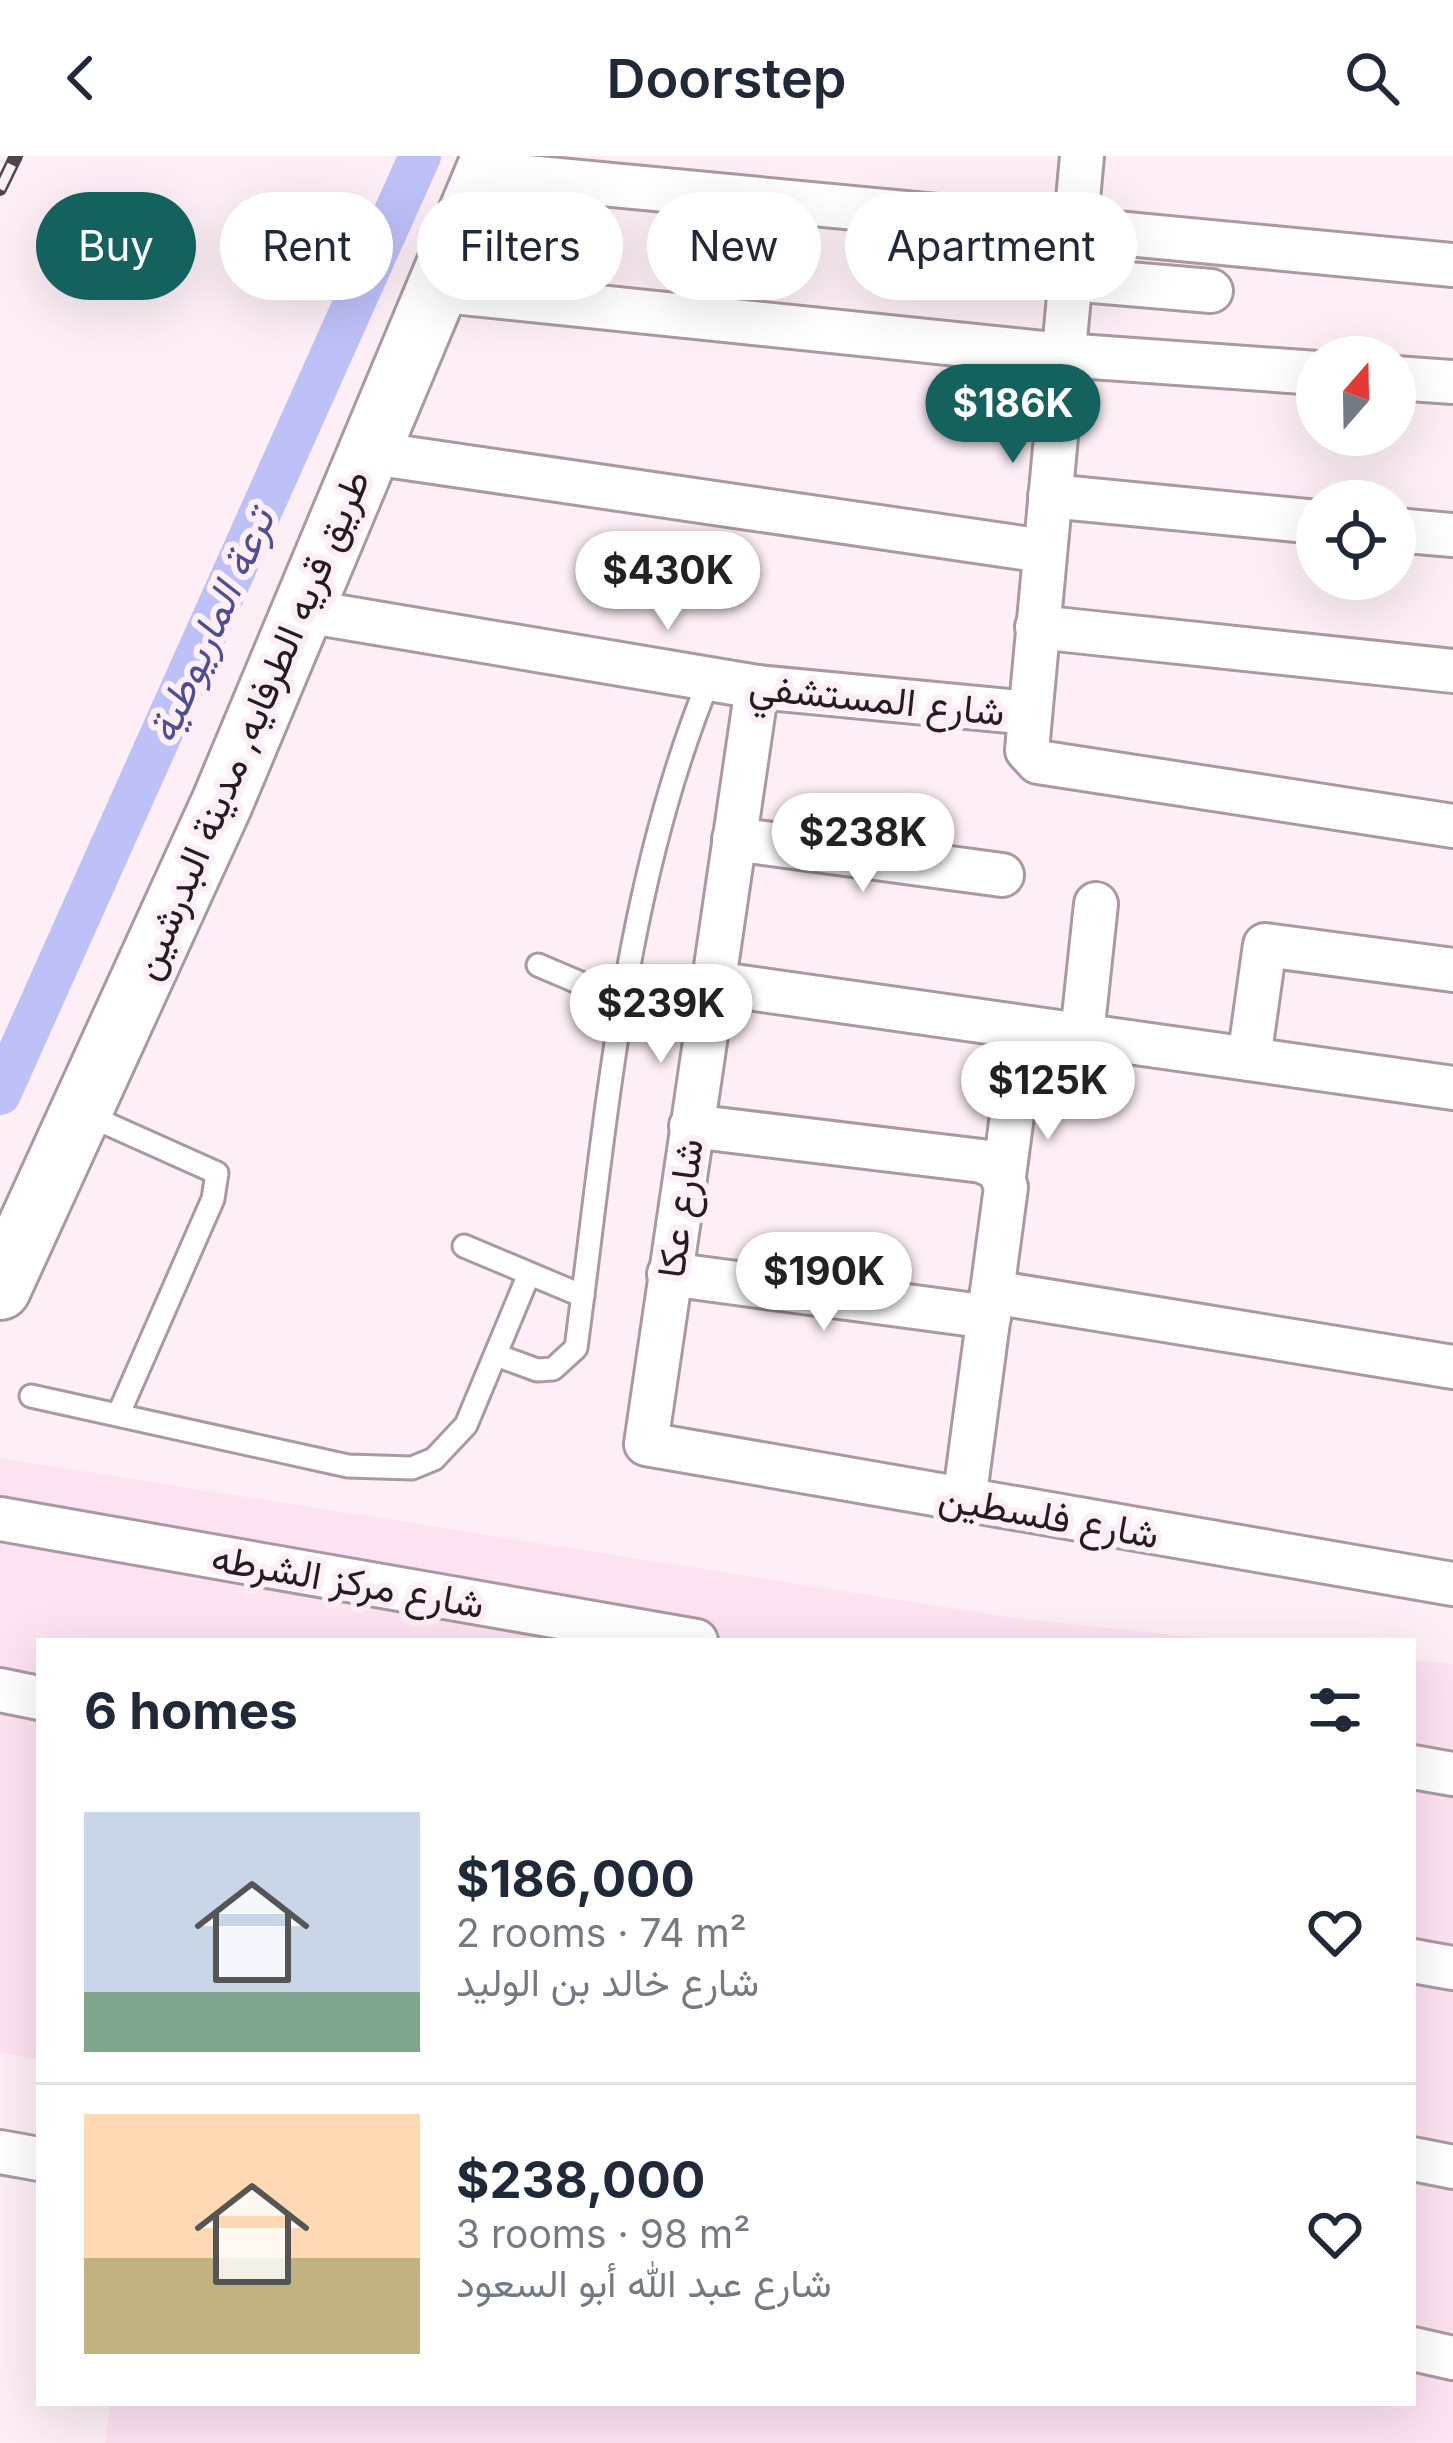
<!DOCTYPE html>
<meta charset="utf-8">
<style>
:root{--surface:#fff;--page:#f2f2f3;--text:#1f2937;--muted:#747a83;--line:#e0e1e3;--accent:#14625d}
body{margin:0;font-family:Inter,Vazirmatn,sans-serif;background:var(--page);color:var(--text);height:100vh;display:flex;flex-direction:column;font-size:45px;white-space:nowrap}
*{box-sizing:border-box;margin:0}
p{font-size:39px;color:var(--muted)}
.icon{flex:none;width:66px;height:66px;fill:none;stroke:currentColor;stroke-width:2;stroke-linecap:round;stroke-linejoin:round}
.map{position:relative;flex:1;overflow:hidden}
.drawer{position:absolute;left:36px;top:1482px;width:1380px;height:768px;display:flex;flex-direction:column;background:var(--surface);border-radius:0px;box-shadow:0 12px 48px #0002}
.drawer>*{flex:none}
.top-card{position:absolute;left:36px;top:36px;width:1383px;height:108px;display:flex;gap:24px}
.needle{width:78px;rotate:20deg}
.tools{position:absolute;left:1296px;top:180px;display:grid;gap:24px}
.tools a{display:grid;place-items:center;width:120px;height:120px;border-radius:50%;background:var(--surface);box-shadow:0 12px 48px #0002;font-size:60px}
.price{position:absolute;translate:-50% -102px;padding:0 27px;border-radius:42px;background:#fff;color:#222;font-size:39px;line-height:78px;filter:drop-shadow(0 3px 6px #0008)}
.price::after{content:'';position:absolute;left:50%;top:72px;width:36px;height:27px;margin-left:-18px;background:inherit;clip-path:polygon(0 0,100% 0,50% 100%)}
.price.selected{background:var(--accent);color:#fff}
ul{padding:0;list-style:none}
li{display:flex;align-items:center;gap:36px;height:300px;padding:0 48px}
li+li{border-top:3px solid var(--line)}
li span{display:grid;place-items:center;flex:none;width:336px;height:240px;border-radius:0px;color:#555}
li>.icon{margin-inline-start:auto}
span .icon{width:144px;height:144px;fill:#fffc;stroke-width:1}
li b{font-size:51px}
h2{display:flex;justify-content:space-between;align-items:center;height:144px;padding:0 48px;font-size:51px}
.chip{padding:0 42px;border-radius:54px;background:var(--surface);box-shadow:0 12px 48px #0002;font-size:42px;line-height:108px}
.chip.selected{background:var(--accent);color:#fff}
header{display:flex;justify-content:space-between;align-items:center;height:156px;padding:0 48px;background:var(--surface);font-size:54px;font-weight:600}
.map>svg:first-child{display:block}
.built{fill:#fde2f1}
.lines{fill:none;stroke-linecap:round;stroke-linejoin:round}
.canal{stroke:#bdc1f8;stroke-width:42}
.lane-casing{stroke:#aa99a2;stroke-width:27}
.street-casing{stroke:#aa99a2;stroke-width:48}
.secondary-casing{stroke:#aa99a2;stroke-width:66}
.lane{stroke:#fff;stroke-width:21}
.street{stroke:#fff;stroke-width:42}
.secondary{stroke:#fff;stroke-width:60}
.rail-casing{stroke:#4e454a;stroke-width:14}
.rail{stroke:#feeff7;stroke-width:9;stroke-dasharray:27;stroke-linecap:butt}
.labels{text-anchor:middle;dominant-baseline:central;stroke-width:12;stroke-linejoin:round;paint-order:stroke}
.street-label{font-size:39px;fill:#231c20;stroke:#feeff7}
.water-label{font-size:42px;font-style:italic;fill:#4e4e91;stroke:#feeff7}
</style>
<header><svg class="icon" aria-label="back" viewBox="0 0 24 24"><path d="M15 5l-7 7 7 7"/></svg>Doorstep<svg class="icon" aria-label="search" viewBox="0 0 24 24"><circle cx="10" cy="10" r="6"/><path d="M15 15l6 6"/></svg></header>
<div class="map">
<svg width="1453" height="2287" viewBox="0 0 1453 2287">
<rect width="100%" height="100%" fill="#feeff7"/>
<g class="built">
<path d="M0 1302 1014 1462 1232 1485H39V1904L0 1896Z"/>
<path d="M1413 1504 1453 1508V2287H105L110 2247H1413Z"/>
</g>
<g class="lines">
<path class="canal" d="M0 938 420 0"/>
<g class="lane-casing">
<g id="lane">
<path d="M538 809 625 846"/>
<path d="M83 957 217 1017 213 1043 119 1257"/>
<path d="M464 1090 583 1140"/>
<path d="M496 1199 537 1214 553 1213 576 1192C606 969 623 733 709 524"/>
<path d="M31 1240 348 1310 412 1312 434 1303 466 1269 529 1118"/>
</g>
</g>
<g class="street-casing">
<g id="street">
<path d="M1082 0 1027 594 1038 606 1453 670"/>
<path d="M486 17 1453 109"/>
<path d="M1070 123 1211 135"/>
<path d="M434 134 1063 199 1317 217"/>
<path d="M1395 222 1453 226"/>
<path d="M365 296 1044 395"/>
<path d="M1050 340 1317 366"/>
<path d="M1395 374 1453 379"/>
<path d="M299 454 757 531 1029 557"/>
<path d="M1037 471 1453 515"/>
<path d="M757 531 646 1288 1453 1428"/>
<path d="M734 683 1002 719"/>
<path d="M713 827 1453 932"/>
<path d="M1082 879 1096 748"/>
<path d="M1249 903 1265 789 1453 814"/>
<path d="M691 970 982 1005 999 1013 1006 1031 964 1345"/>
<path d="M1004 1020 1014 944"/>
<path d="M669 1118 989 1161"/>
<path d="M992 1136 1453 1211"/>
<path d="M0 1363 696 1485"/>
<path d="M0 1534 39 1542"/>
<path d="M1413 1611 1453 1618"/>
<path d="M1413 1805 1453 1812"/>
<path d="M0 1996 39 2003"/>
<path d="M1413 2003 1453 2011"/>
<path d="M1413 2193 1453 2202"/>
</g>
</g>
<g class="secondary-casing">
<path id="secondary" d="M0 1133 222 647 493 0"/>
</g>
<use href="#lane" class="lane"/>
<use href="#street" class="street"/>
<use href="#secondary" class="secondary"/>
<g class="rail-casing">
<path id="rail" d="M0 33 16 0"/>
</g>
<use href="#rail" class="rail"/>
</g>
<g class="labels">
<g class="street-label">
<text transform="translate(877 542) rotate(6)">شارع المستشفي</text>
<text transform="translate(250 568) rotate(-67)">طريق قريه الطرفايه, مدينة البدرشين</text>
<text transform="translate(679 1052) rotate(-82)">شارع عكا</text>
<text transform="translate(1049 1359) rotate(10)">شارع فلسطين</text>
<text transform="translate(348 1424) rotate(10)">شارع مركز الشرطه</text>
</g>
<g class="water-label">
<text transform="translate(210 469) rotate(-66)">ترعة الماريوطية</text>
</g>
</g>
</svg>
<div class="tools">
<a><svg class="needle" viewBox="-14 -14 28 28"><path d="M0-13l5 13h-10z" fill="#e53935"/><path d="M0 13l5-13h-10z" fill="#747a83"/></svg></a>
<a><svg class="icon" aria-label="locate" viewBox="0 0 24 24"><circle cx="12" cy="12" r="6"/><path d="M12 2v4M12 18v4M2 12h4M18 12h4"/></svg></a>
</div>
<b class="price selected" style="left:1013px;top:310px">$186K</b>
<b class="price" style="left:668px;top:477px">$430K</b>
<b class="price" style="left:863px;top:739px">$238K</b>
<b class="price" style="left:661px;top:910px">$239K</b>
<b class="price" style="left:1048px;top:987px">$125K</b>
<b class="price" style="left:824px;top:1178px">$190K</b>
<div class="top-card">
<a class="chip selected">Buy</a>
<a class="chip">Rent</a>
<a class="chip">Filters</a>
<a class="chip">New</a>
<a class="chip">Apartment</a>
</div>
<section class="drawer">
<h2>6 homes<svg class="icon" aria-label="filters" viewBox="0 0 24 24"><path d="M4 7h16M4 17h16"/><circle cx="9" cy="7" r="2"/><circle cx="15" cy="17" r="2"/></svg></h2>
<ul>
<li><span style="background:linear-gradient(#c9d6e8 75%,#7fa58c 0)"><svg class="icon" aria-label="home" viewBox="0 0 24 24"><path d="M3 11l9-7 9 7M6 9v11h12V9"/></svg></span><div><b>$186,000</b><p>2 rooms · 74 m²</p><p>شارع خالد بن الوليد</p></div><svg class="icon" aria-label="heart" viewBox="0 0 24 24"><path d="M12 20l-8-8c-3-5 5-10 8-4 3-6 11-1 8 4z"/></svg></li>
<li><span style="background:linear-gradient(#ffd9b3 60%,#c2b280 0)"><svg class="icon" aria-label="home" viewBox="0 0 24 24"><path d="M3 11l9-7 9 7M6 9v11h12V9"/></svg></span><div><b>$238,000</b><p>3 rooms · 98 m²</p><p>شارع عبد الله أبو السعود</p></div><svg class="icon" aria-label="heart" viewBox="0 0 24 24"><path d="M12 20l-8-8c-3-5 5-10 8-4 3-6 11-1 8 4z"/></svg></li>
</ul>
</section>
</div>
